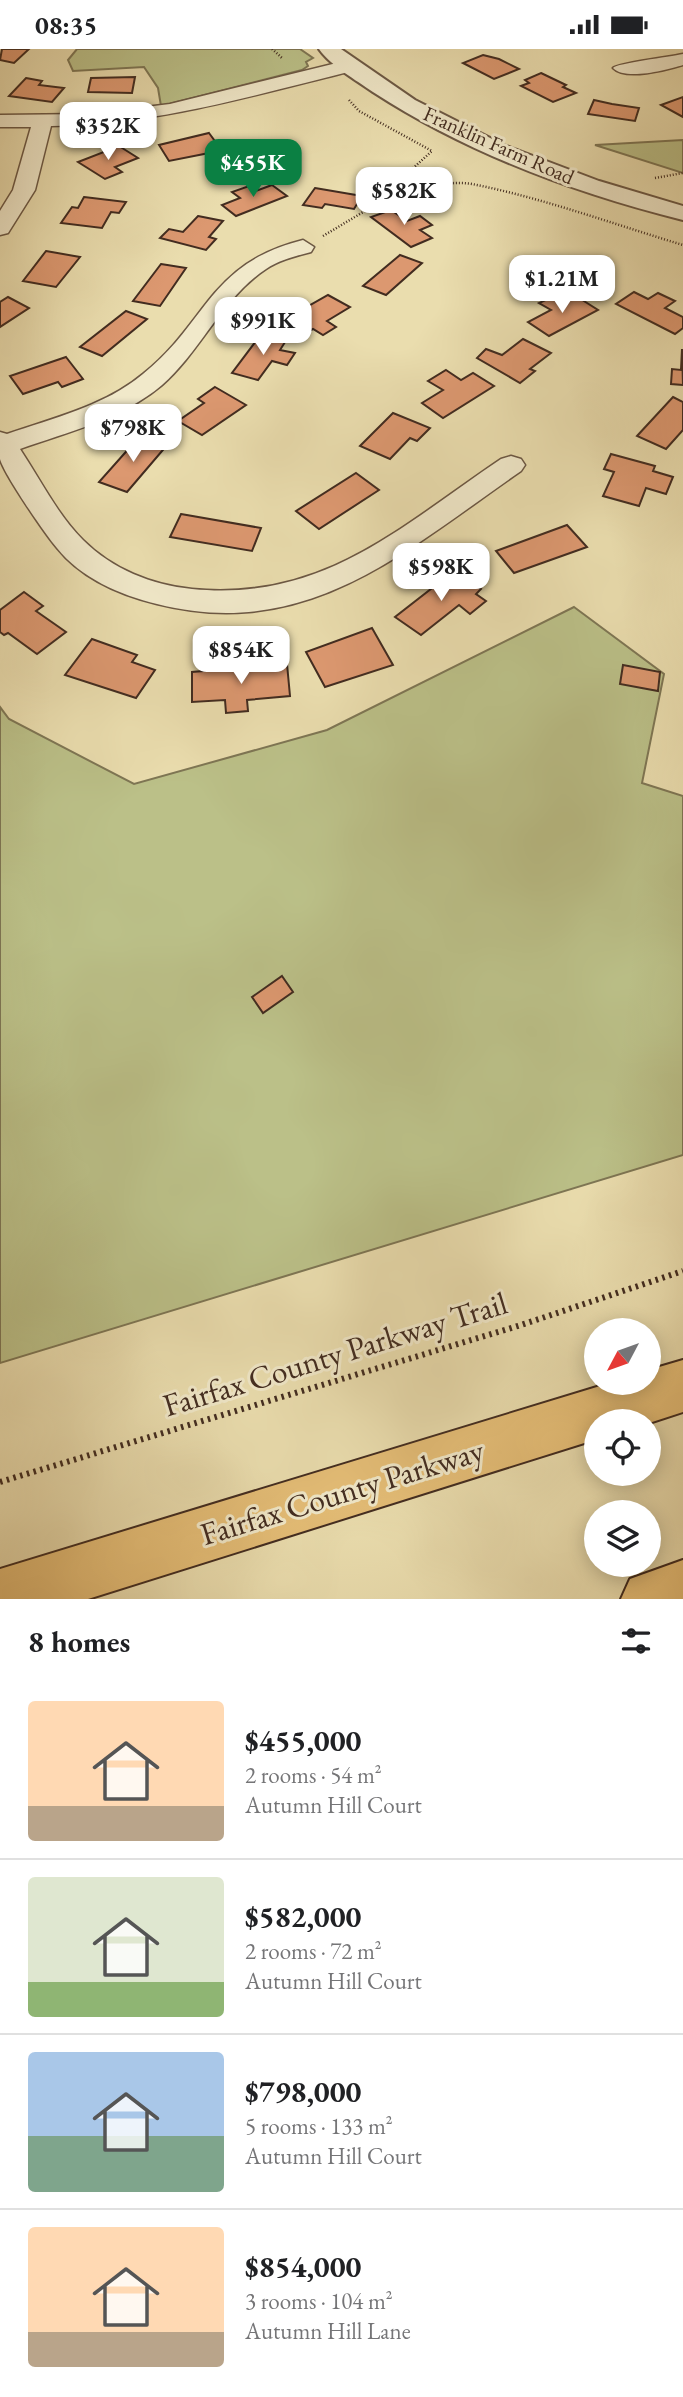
<!DOCTYPE html>
<meta charset="utf-8">
<style>
:root{--surface:#fff;--page:#f2f2f2;--text:#202124;--muted:#757577;--line:#e0e0e0;--accent:#0b8043}
body{margin:0;font-family:"EB Garamond",serif;background:var(--page);color:var(--text);height:100vh;display:flex;flex-direction:column;font-size:26px;white-space:nowrap}
*{box-sizing:border-box;margin:0}
p{font-size:23px;color:var(--muted)}
.icon{flex:none;width:38px;height:38px;fill:none;stroke:currentColor;stroke-width:2;stroke-linecap:round;stroke-linejoin:round}
.map{position:relative;height:1550px;overflow:hidden}
.sheet{display:flex;flex-direction:column;background:var(--surface);flex:1}
.sheet>*{flex:none}
.needle{width:46px;rotate:229deg}
.tools{position:absolute;left:584px;top:1269px;display:grid;gap:14px}
.tools a{display:grid;place-items:center;width:77px;height:77px;border-radius:50%;background:var(--surface);box-shadow:0 4px 18px #0003;font-size:35px}
.price{position:absolute;translate:-50% -60px;padding:0 16px;border-radius:14px;background:#fff;color:#222;font-size:23px;line-height:46px;filter:drop-shadow(0 2px 4px #0008)}
.price::after{content:'';position:absolute;left:50%;top:42px;width:21px;height:16px;margin-left:-10px;background:inherit;clip-path:polygon(0 0,100% 0,50% 100%)}
.price.current{background:var(--accent);color:#fff}
ul{padding:0;list-style:none}
li{display:flex;align-items:center;gap:21px;height:175px;padding:0 28px}
li+li{border-top:2px solid var(--line)}
li span{display:grid;place-items:center;flex:none;width:196px;height:140px;border-radius:7px;color:#555}
li>.icon{margin-inline-start:auto}
span .icon{width:84px;height:84px;fill:#fffc;stroke-width:1}
li b{font-size:30px}
h2{display:flex;justify-content:space-between;align-items:center;height:84px;padding:0 28px;font-size:30px}
.status{display:flex;justify-content:space-between;align-items:center;height:49px;padding:0 35px;background:var(--surface);direction:ltr}
.status svg{height:19px;fill:currentColor}
.map>svg:first-child{display:block}
.green{fill:#bbc088;stroke:#7e7654;stroke-width:2}
.building{fill:#dc9870;stroke:#422c20;stroke-width:2}
.lines{fill:none;stroke-linecap:round;stroke-linejoin:round}
.minor-casing{stroke:#6c5844;stroke-width:3}
.tertiary-casing{stroke:#6c5844;stroke-width:4}
.trunk-casing{stroke:#422c20;stroke-width:4}
.path-far1{stroke:#422c20;stroke-width:2.5;stroke-dasharray:1 2;stroke-linecap:butt}
.path{stroke:#422c20;stroke-width:6;stroke-dasharray:2.5 4.5;stroke-linecap:butt}
.minor{fill:#f1e9ca;fill-rule:evenodd}
.tertiary{fill:#f1e9ca;fill-rule:evenodd}
.trunk{fill:#e5be77;fill-rule:evenodd}
.labels{text-anchor:middle;dominant-baseline:central;stroke-width:6;stroke-linejoin:round;paint-order:stroke}
.far-street-label{font-size:21px;fill:#422c20;stroke:#f1e9ca}
.near-street-label{font-size:32px;fill:#422c20;stroke:#f1e9ca}
</style>
<div class="status"><b>08:35</b><svg viewBox="0 0 49 12"><path d="M0 12V9h3v3zM5 12V6h3v6zM10 12V3h3v9zM15 12V0h3v12zM26 1h20v11H26zM47 4h2v5h-2z"/></svg></div>
<div class="map">
<svg width="683" height="1550" viewBox="0 0 683 1550">
<rect width="100%" height="100%" fill="#eaddae"/>
<filter id="stains"><feTurbulence type="fractalNoise" baseFrequency=".00286" numOctaves="4"/><feColorMatrix values="0 0 0 0 .2 0 0 0 0 .09 0 0 0 0 .02 0 0 0 .5 -.17"/></filter>
<radialGradient id="worn" r=".72"><stop offset=".6" stop-color="#630" stop-opacity="0"/><stop offset="1" stop-color="#630" stop-opacity=".3"/></radialGradient>
<g class="green">
<path d="M77 0H300L313 9 306 13 308 17 302 21 161 57 158 39 144 18 73 22 68 11Z"/>
<path d="M683 91V124L595 96Z"/>
<path d="M574 558 664 625 642 734 683 747V1106L0 1314V658L9 670 134 735 327 681Z"/>
</g>
<g class="building">
<path d="M2 0H29L14 14 0 11Z"/>
<path d="M483 6 499 10 519 20 494 30 463 14Z"/>
<path d="M541 24 566 36 563 38 576 44 553 53 521 37 529 34 525 31Z"/>
<path d="M135 28 132 44 88 43 91 29Z"/>
<path d="M26 29 42 32 39 36 64 39 52 53 9 47Z"/>
<path d="M683 48V68L661 56Z"/>
<path d="M594 51 612 55 639 59 635 72 588 65Z"/>
<path d="M209 84 217 95 209 97 214 103 169 112 159 96Z"/>
<path d="M119 97 138 109 115 118 122 123 105 130 78 113Z"/>
<path d="M272 136 287 147 236 167 222 156 240 149 232 143 249 137 256 142Z"/>
<path d="M315 139 362 147 354 160 325 155 322 159 303 156Z"/>
<path d="M84 148 126 153 119 164 111 163 102 179 61 174 72 158 78 159Z"/>
<path d="M391 161 407 172 420 167 432 176 420 181 432 189 411 198 371 168Z"/>
<path d="M198 167 223 172 209 188 216 190 206 201 160 189 169 180 183 183Z"/>
<path d="M46 202 80 208 56 238 23 232Z"/>
<path d="M400 206 422 214 386 246 363 237Z"/>
<path d="M161 215 186 219 160 257 133 252Z"/>
<path d="M634 243 648 250 658 244 675 252 665 259 683 268V279L675 285 616 255Z"/>
<path d="M328 246 350 258 327 272 336 278 323 286 313 280 309 282 282 266 298 257 303 260Z"/>
<path d="M576 247 598 261 549 287 528 273 551 261 539 254 552 248 562 255Z"/>
<path d="M8 248 29 259 0 278V253Z"/>
<path d="M126 262 147 270 102 307 80 298Z"/>
<path d="M262 284 287 290 280 301 295 304 287 316 272 312 258 331 232 324Z"/>
<path d="M523 290 551 304 530 320 535 322 520 334 477 309 486 300 502 306Z"/>
<path d="M682 300 683 336 671 335 672 320 681 321Z"/>
<path d="M66 308 83 330 62 338 58 333 23 345 10 327Z"/>
<path d="M446 321 461 331 473 324 494 337 443 369 422 354 443 341 428 332Z"/>
<path d="M215 338 246 356 202 386 178 372 204 354 198 350Z"/>
<path d="M673 348 683 353V381L666 400 637 387Z"/>
<path d="M393 364 430 379 417 392 410 389 390 410 360 397Z"/>
<path d="M140 387 168 395 127 443 99 433Z"/>
<path d="M611 405 655 417 653 422 673 428 666 445 646 439 639 457 603 447 614 423 604 420Z"/>
<path d="M356 424 379 441 319 480 296 462Z"/>
<path d="M181 465 261 479 252 502 170 488Z"/>
<path d="M567 476 587 498 514 524 496 502Z"/>
<path d="M454 522 481 540 476 545 486 552 470 565 459 556 421 586 395 568Z"/>
<path d="M24 543 43 557 36 562 66 583 37 605 8 584 4 586 0 583V561Z"/>
<path d="M372 579 393 616 325 638 306 603Z"/>
<path d="M92 590 137 606 132 613 155 621 136 649 65 626Z"/>
<path d="M287 615 290 647 247 651 248 662 226 664 225 651 192 653V623Z"/>
<path d="M623 616 660 623 658 642 620 635Z"/>
<path d="M282 927 293 943 263 964 252 948Z"/>
</g>
<g class="lines">
<g class="minor-casing">
<g id="minor">
<path d="M683 5V16C667 21 625 32 613 19 617 14 670 8 683 5Z"/>
<path d="M349 11 358 17 356 21C255 46 155 76 51 77L35 141 8 184 0 186V162L13 141 31 78H0V66L89 65 170 55Z"/>
<path d="M303 191 314 198 311 203C296 207 279 211 266 220 222 249 201 302 162 336 122 370 68 383 20 400 40 430 57 465 83 491 112 520 152 536 192 540 323 553 400 478 501 410L511 407 521 410 525 416 521 422C405 502 308 593 157 555 120 546 81 529 57 499 45 485 4 425 0 410 0 402 0 391 0 383L7 385C53 369 105 357 143 325 209 272 208 215 303 191Z"/>
</g>
</g>
<g class="tertiary-casing">
<path id="tertiary" d="M319 0H341L415 51 504 96 599 132 683 157V171C575 144 467 104 373 43 356 31 331 17 319 0Z"/>
</g>
<g class="trunk-casing">
<g id="trunk">
<path d="M683 1311V1363L649 1374 597 1372V1390L88 1550H0V1520L610 1334H649V1321Z"/>
<path d="M683 1511V1550H621L630 1530Z"/>
</g>
</g>
<g class="path-far1">
<path d="M272 0 282 9"/>
<path d="M349 51 359 62 432 102 411 121 410 127C429 141 450 131 472 135 543 149 613 175 683 196"/>
<path d="M655 129 683 124"/>
<path d="M323 187 415 132"/>
</g>
<path class="path" d="M0 1433 521 1276 683 1222"/>
<use href="#minor" class="minor"/>
<use href="#tertiary" class="tertiary"/>
<use href="#trunk" class="trunk"/>
</g>
<g class="labels">
<g class="far-street-label">
<text transform="translate(499 96) rotate(24)">Franklin Farm Road</text>
</g>
<g class="near-street-label">
<text transform="translate(335 1305) rotate(-17)">Fairfax County Parkway Trail</text>
<text transform="translate(342 1443) rotate(-17)">Fairfax County Parkway</text>
</g>
</g>
<rect width="100%" height="100%" filter="url(#stains)"/>
<rect width="100%" height="100%" fill="url(#worn)"/>
</svg>
<div class="tools">
<a><svg class="needle" viewBox="-14 -14 28 28"><path d="M0-13l5 13h-10z" fill="#e53935"/><path d="M0 13l5-13h-10z" fill="#757577"/></svg></a>
<a><svg class="icon" aria-label="locate" viewBox="0 0 24 24"><circle cx="12" cy="12" r="6"/><path d="M12 2v4M12 18v4M2 12h4M18 12h4"/></svg></a>
<a><svg class="icon" aria-label="layers" viewBox="0 0 24 24"><path d="M12 4l9 5-9 5-9-5zM3 14l9 5 9-5"/></svg></a>
</div>
<b class="price" style="left:108px;top:113px">$352K</b>
<b class="price current" style="left:253px;top:150px">$455K</b>
<b class="price" style="left:404px;top:178px">$582K</b>
<b class="price" style="left:562px;top:266px">$1.21M</b>
<b class="price" style="left:263px;top:308px">$991K</b>
<b class="price" style="left:133px;top:415px">$798K</b>
<b class="price" style="left:441px;top:554px">$598K</b>
<b class="price" style="left:241px;top:637px">$854K</b>
</div>
<section class="sheet">
<h2>8 homes<svg class="icon" aria-label="filters" viewBox="0 0 24 24"><path d="M4 7h16M4 17h16"/><circle cx="9" cy="7" r="2"/><circle cx="15" cy="17" r="2"/></svg></h2>
<ul>
<li><span style="background:linear-gradient(#ffd9b3 75%,#b9a48a 0)"><svg class="icon" aria-label="home" viewBox="0 0 24 24"><path d="M3 11l9-7 9 7M6 9v11h12V9"/></svg></span><div><b>$455,000</b><p>2 rooms · 54 m²</p><p>Autumn Hill Court</p></div></li>
<li><span style="background:linear-gradient(#dfe7d0 75%,#8fb573 0)"><svg class="icon" aria-label="home" viewBox="0 0 24 24"><path d="M3 11l9-7 9 7M6 9v11h12V9"/></svg></span><div><b>$582,000</b><p>2 rooms · 72 m²</p><p>Autumn Hill Court</p></div></li>
<li><span style="background:linear-gradient(#a9c7e8 60%,#7fa58c 0)"><svg class="icon" aria-label="home" viewBox="0 0 24 24"><path d="M3 11l9-7 9 7M6 9v11h12V9"/></svg></span><div><b>$798,000</b><p>5 rooms · 133 m²</p><p>Autumn Hill Court</p></div></li>
<li><span style="background:linear-gradient(#ffd9b3 75%,#b9a48a 0)"><svg class="icon" aria-label="home" viewBox="0 0 24 24"><path d="M3 11l9-7 9 7M6 9v11h12V9"/></svg></span><div><b>$854,000</b><p>3 rooms · 104 m²</p><p>Autumn Hill Lane</p></div></li>
</ul>
</section>
